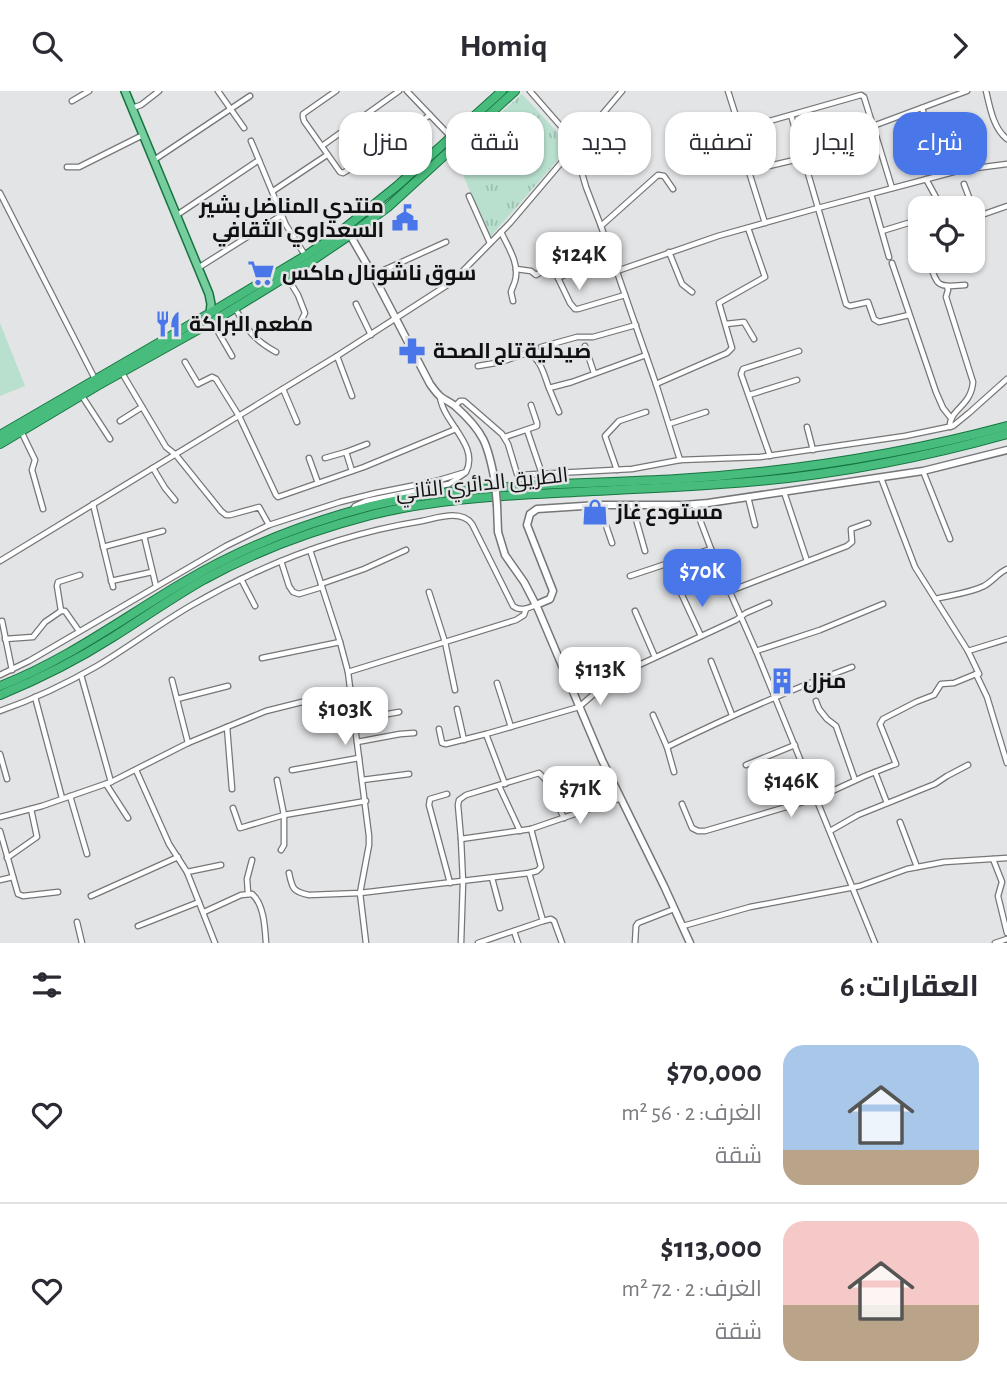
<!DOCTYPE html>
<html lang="ar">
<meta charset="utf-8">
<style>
:root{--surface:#fff;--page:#f7f7f7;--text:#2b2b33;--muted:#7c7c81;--line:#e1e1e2;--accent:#4976e8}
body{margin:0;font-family:"Alegreya Sans",Cairo,sans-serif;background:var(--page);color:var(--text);direction:rtl;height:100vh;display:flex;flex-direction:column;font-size:26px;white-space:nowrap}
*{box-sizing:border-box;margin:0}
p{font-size:23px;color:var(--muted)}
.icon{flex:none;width:38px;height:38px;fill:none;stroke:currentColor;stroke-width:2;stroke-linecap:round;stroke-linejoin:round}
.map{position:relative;height:852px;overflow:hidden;direction:ltr}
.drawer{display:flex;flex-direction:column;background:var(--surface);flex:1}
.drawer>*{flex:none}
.hud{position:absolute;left:21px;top:21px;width:966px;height:63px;direction:rtl;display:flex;gap:14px}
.controls{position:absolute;left:908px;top:105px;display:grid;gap:14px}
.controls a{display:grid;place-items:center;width:77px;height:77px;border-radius:14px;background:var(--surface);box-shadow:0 2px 5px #0004;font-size:35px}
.price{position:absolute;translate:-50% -60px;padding:0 16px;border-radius:14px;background:#fff;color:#222;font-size:23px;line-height:46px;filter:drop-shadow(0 2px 4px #0008)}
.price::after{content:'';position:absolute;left:50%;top:42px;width:21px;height:16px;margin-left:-10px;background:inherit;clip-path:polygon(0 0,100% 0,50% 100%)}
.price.active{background:var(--accent);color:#fff}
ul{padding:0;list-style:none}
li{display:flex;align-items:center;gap:21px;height:175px;padding:0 28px}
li+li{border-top:2px solid var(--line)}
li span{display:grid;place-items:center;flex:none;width:196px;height:140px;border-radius:21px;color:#555}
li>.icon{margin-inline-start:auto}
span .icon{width:84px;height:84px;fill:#fffc;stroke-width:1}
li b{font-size:30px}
h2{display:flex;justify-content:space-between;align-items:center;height:84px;padding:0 28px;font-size:30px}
.tag{padding:0 24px;border-radius:21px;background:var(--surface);box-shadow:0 2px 5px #0004;font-size:24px;line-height:63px}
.tag.active{background:var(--accent);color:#fff}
header{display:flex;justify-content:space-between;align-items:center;height:91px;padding:0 28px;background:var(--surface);font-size:32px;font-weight:700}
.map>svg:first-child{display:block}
.grass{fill:url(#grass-tufts)}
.pitch{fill:#b9e0ce}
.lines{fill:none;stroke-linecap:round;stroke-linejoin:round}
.minor-casing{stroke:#757678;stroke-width:7}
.tertiary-casing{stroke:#757678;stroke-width:9}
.primary-casing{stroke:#167541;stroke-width:10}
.trunk-casing{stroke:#167541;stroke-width:10}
.minor{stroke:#fff;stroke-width:4.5}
.tertiary{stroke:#fff;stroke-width:6}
.primary{stroke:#76cd9d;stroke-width:7}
.trunk{stroke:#48bc7c;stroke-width:8}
.tertiary-bridge-casing{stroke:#757678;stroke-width:9;stroke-linecap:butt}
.tertiary-bridge{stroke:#fff;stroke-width:6}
.labels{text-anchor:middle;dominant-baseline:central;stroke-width:5;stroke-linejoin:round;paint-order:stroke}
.poi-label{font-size:21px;font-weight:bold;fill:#101011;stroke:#e3e4e6;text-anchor:start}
.street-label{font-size:21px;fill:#101011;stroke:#e3e4e6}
</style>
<header><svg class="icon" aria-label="forward" viewBox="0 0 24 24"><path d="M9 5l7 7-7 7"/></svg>Homiq<svg class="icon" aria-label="search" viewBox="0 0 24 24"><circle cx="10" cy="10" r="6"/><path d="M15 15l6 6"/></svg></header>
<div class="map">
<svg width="1007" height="852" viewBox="0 0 1007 852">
<defs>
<pattern id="grass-tufts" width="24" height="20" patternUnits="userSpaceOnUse" patternTransform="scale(1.75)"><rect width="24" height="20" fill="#b9e0ce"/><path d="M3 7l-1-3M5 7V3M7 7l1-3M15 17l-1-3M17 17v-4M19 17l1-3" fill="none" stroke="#9ebfb0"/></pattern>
</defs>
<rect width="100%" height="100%" fill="#e3e4e6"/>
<path class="grass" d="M522 3 570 55 491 145 487 144 455 63Z"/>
<path class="pitch" d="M0 232 25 295 0 305Z"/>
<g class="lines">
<g class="minor-casing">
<g id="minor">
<path d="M218 0 244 37"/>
<path d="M336 0 303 23V26L304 30 340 81 343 82 371 65 430 24"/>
<path d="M407 0 451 46"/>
<path d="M530 0 572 48 586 96 601 135 656 293 680 369"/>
<path d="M728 0 740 38"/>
<path d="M986 0C990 16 993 37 1007 48"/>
<path d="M72 10 89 0"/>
<path d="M132 17 141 14 159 0"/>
<path d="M922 17 943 83"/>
<path d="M791 24 846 213 850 215 868 211 874 228 879 231 909 224"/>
<path d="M350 35 371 65"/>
<path d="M720 44 861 4 864 6 873 35"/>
<path d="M251 50 286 134 305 164"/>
<path d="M322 55 399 0"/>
<path d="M154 69 250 5"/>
<path d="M67 76H79L143 44"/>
<path d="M926 88 938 110 947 114 950 117"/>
<path d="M964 93 973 117"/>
<path d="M892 97 873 35 967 0"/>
<path d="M273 100 327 64"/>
<path d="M0 102 95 288"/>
<path d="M871 103 889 166"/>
<path d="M469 105 490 152"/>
<path d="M920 122 918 131 920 137"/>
<path d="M177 124 259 69"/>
<path d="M973 127 1007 115"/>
<path d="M765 132 749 81 752 79 803 67"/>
<path d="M601 135 658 84 664 85 673 98"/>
<path d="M882 140 918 129"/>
<path d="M501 141C508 156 520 173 515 190 514 194 512 197 511 201L513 210"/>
<path d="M669 161 682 193 692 201"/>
<path d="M547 164 570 212 575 218H578L625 204"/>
<path d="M929 170C938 197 937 196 965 194"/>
<path d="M892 172 936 301 943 317 951 327"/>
<path d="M198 177 282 124"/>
<path d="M516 178 531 180 536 184 552 175"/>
<path d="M617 180 718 145 818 117 961 79 1007 73"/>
<path d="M373 184 446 151"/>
<path d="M287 186 298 204 305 222 299 234"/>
<path d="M558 187 571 181"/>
<path d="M947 195 948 199 946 206 973 291C971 316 949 318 950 336"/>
<path d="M356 213 371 244"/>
<path d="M235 217C248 240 253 248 276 261"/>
<path d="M213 232 232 265"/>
<path d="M726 233 744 231 754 248"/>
<path d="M585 255 594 282"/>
<path d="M541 256 577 246H593L636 234"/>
<path d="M337 265 352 305"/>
<path d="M185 271 198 293 212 286 216 288 239 325 276 404 278 406 364 376 456 338"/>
<path d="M478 275 501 271 527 262C541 267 544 284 549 297"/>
<path d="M122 282 166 356 176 364 221 420 226 424H230L259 416 269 434"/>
<path d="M656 293 727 262 732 257 719 212 765 186 748 137"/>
<path d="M283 298 297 331"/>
<path d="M749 304 797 289"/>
<path d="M82 305 110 348"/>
<path d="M455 315 460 310H464L502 343 508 353 517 383 519 384 632 378 680 369 760 366 905 345 953 335 969 322 1007 288"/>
<path d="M559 321 549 297 572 291 646 264"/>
<path d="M120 330 142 316"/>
<path d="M669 333 706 321"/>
<path d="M807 336 813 359"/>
<path d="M527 339 542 383"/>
<path d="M21 340 35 369 32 379 43 418"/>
<path d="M505 346 537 335V332L531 314"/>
<path d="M346 361 367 353"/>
<path d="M770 365 741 283 743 278 799 260"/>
<path d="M309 367 318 392"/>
<path d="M325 367 346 361 352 380"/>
<path d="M153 377 165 397 175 409"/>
<path d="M617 379 605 345 619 330 646 321"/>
<path d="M923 380 950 448"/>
<path d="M881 387 915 476 968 560 979 583H976L987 606 1007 672"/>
<path d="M784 401 807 470"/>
<path d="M748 406 755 434"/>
<path d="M93 413 113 496"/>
<path d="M694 413 711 458 756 560 875 852"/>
<path d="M599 414 612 452"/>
<path d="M632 414 645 460"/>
<path d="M351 421 355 415 366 410 449 393 465 382"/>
<path d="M144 445 156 495"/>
<path d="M103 456 163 440"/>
<path d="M310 459 340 551 348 581 369 745V754L360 802 366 852"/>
<path d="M0 470 337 265 452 191 510 132 622 0"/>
<path d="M281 470 289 495 293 501 299 503 322 496"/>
<path d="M630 485 711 458"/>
<path d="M241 488 255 515"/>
<path d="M111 490 152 481"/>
<path d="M321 493 364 478 406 459"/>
<path d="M730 500 847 455 852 451 851 438 868 432"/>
<path d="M429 501 445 551 455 599"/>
<path d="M681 502 701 545"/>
<path d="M935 508C951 504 970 502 984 495 993 490 998 482 1007 478"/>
<path d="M61 520 57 495 58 491 80 484"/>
<path d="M635 520 655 566"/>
<path d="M2 530 12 579"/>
<path d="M5 548 33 546 45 531 61 520H65L79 540"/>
<path d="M756 560 820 539 883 513"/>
<path d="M968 560 1007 548"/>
<path d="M262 567 340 551"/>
<path d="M711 570 732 624"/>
<path d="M348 581 516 529 524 524 526 518"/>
<path d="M0 584 29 570 226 455 269 434 340 411 376 402 436 390 466 381C480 354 442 331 440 305"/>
<path d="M81 584 111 691"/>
<path d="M172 589 188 652"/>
<path d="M497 592 511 636"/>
<path d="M35 606 62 707"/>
<path d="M177 608 228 595"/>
<path d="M816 610 819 618 827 628 836 635 855 689"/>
<path d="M457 618 464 649"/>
<path d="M0 620C34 608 66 593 97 575 129 556 159 533 192 514 263 473 341 443 422 430 437 427 461 418 472 433L513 515C521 521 528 517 536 514"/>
<path d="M653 624 667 656 674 681"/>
<path d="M355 629 399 621"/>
<path d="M227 636 232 698"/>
<path d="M439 638 442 652 446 653 486 643 579 616 603 595 639 574 736 529 746 522 769 512"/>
<path d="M486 643 505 693"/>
<path d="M357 651 400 643 414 642"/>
<path d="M667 656C728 626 789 599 852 576"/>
<path d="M0 663 7 688"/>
<path d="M746 674 795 654"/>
<path d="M136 679 169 753 187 781 215 852"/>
<path d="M292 679 359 667"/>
<path d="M875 681 887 712"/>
<path d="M277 689 284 724V754L281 759"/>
<path d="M362 689 409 683"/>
<path d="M106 693 128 727"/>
<path d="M499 695 520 740"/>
<path d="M447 703 430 708 429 714 450 792"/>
<path d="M70 705 87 763"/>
<path d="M682 713 692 737 698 740H705L817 707 865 685 893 674 896 673 880 633 883 628 916 611 934 604 941 593 954 592 976 583"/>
<path d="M233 717 240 737 284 724 366 710"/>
<path d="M0 726 42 715 111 691 188 652 266 620 306 610 352 601"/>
<path d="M900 731 917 776"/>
<path d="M0 740 18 803 23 805 58 801"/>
<path d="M830 740 858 724 935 693 947 685 968 674"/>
<path d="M461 748 531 738 621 707"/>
<path d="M7 767 37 746 31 718"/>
<path d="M993 768 1002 791 998 805 1007 842"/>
<path d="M187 781 221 774"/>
<path d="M289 782C292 797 293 801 309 804L360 802 529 782 537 780 541 776 531 738"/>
<path d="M492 787 500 817"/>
<path d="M0 789 13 786"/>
<path d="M248 802 247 788 252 769"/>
<path d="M91 805 178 766"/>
<path d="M204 821 241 804 252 803C264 813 265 837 266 852"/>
<path d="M543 830 551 828 554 830 562 852"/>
<path d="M77 831 82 852"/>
<path d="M138 835 199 811"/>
<path d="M683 835 750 816 860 795 907 778 944 771 1007 767"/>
<path d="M514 840 518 852"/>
<path d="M461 852 463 791 461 748 458 714 459 709 466 704 539 682 545 688 564 727"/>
<path d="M478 852 543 830 529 782"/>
<path d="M635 852 636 835 638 832 674 818"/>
<path d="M995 852 1007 848"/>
</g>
</g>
<g class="tertiary-casing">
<g id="tertiary">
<path d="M350 144 373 184 430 293C433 297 437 303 441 306 445 309 450 311 455 315 484 341 488 353 495 391"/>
<path d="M497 414 498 441 505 464 524 491 538 518 602 669 664 795 690 852"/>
<path d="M536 514 550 508 553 500 527 434 530 423 537 418 599 414H684L708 412 923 380 1007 359"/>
</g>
</g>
<g class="primary-casing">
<path id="primary" d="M125 0 209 203 211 213 210 222"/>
</g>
<g class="trunk-casing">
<g id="trunk">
<path d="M0 344 210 222 305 165 335 145 397 95 502 0"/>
<path d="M0 353 97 295 212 231 310 171 350 144 388 116 515 0"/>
<path d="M0 595C67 569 123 527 184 491 243 456 305 432 371 415 470 391 576 394 677 388 789 381 899 364 1007 335"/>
<path d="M0 604C39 588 77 569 113 546 143 527 172 507 203 489 256 460 313 439 371 424 431 409 493 405 555 402 610 399 665 397 720 393 817 387 914 369 1007 343"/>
</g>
</g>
<use href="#minor" class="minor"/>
<use href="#tertiary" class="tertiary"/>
<use href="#primary" class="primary"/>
<use href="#trunk" class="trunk"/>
<g class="tertiary-bridge-casing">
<path id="tertiary-bridge" d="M495 391 497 414"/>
</g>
<use href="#tertiary-bridge" class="tertiary-bridge"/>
</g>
<defs>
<g id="civic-bare" transform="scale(2.1)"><path d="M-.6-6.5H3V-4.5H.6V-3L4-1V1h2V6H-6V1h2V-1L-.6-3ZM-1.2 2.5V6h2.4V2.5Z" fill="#4976e8" stroke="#e3e4e6" stroke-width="2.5" paint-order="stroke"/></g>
<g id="supermarket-bare" transform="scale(2.1)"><path d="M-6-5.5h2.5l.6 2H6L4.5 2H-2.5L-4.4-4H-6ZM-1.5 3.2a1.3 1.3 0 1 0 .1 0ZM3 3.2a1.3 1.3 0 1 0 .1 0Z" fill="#4976e8" stroke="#e3e4e6" stroke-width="2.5" paint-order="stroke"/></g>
<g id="restaurant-bare" transform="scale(2.1)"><path d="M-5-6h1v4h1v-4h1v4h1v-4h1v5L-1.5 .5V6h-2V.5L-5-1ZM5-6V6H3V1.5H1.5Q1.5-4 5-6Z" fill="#4976e8" stroke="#e3e4e6" stroke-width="2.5" paint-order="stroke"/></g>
<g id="pharmacy-bare" transform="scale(2.1)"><path d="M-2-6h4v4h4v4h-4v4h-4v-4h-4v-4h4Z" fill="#4976e8" stroke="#e3e4e6" stroke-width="2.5" paint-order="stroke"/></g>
<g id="shop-bare" transform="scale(2.1)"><path d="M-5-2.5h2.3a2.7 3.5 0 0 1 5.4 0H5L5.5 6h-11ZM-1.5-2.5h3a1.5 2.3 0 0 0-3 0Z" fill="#4976e8" stroke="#e3e4e6" stroke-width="2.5" paint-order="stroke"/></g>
<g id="building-bare" transform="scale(2.1)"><path d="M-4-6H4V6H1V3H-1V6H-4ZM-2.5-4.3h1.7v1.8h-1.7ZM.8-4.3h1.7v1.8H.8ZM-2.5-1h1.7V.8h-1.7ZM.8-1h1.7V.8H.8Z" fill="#4976e8" stroke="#e3e4e6" stroke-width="2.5" paint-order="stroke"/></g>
</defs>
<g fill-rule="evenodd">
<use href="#civic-bare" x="405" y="127"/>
<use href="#supermarket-bare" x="261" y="182"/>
<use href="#restaurant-bare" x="168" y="233"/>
<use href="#pharmacy-bare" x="412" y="260"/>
<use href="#shop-bare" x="595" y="421"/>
<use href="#building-bare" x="782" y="590"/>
</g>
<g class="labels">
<g class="poi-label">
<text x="384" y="115" text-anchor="end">منتدي المناضل بشير<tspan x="384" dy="24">السعداوي الثقافي</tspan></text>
<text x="282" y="182">سوق ناشونال ماكس</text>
<text x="189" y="233">مطعم البراكة</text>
<text x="433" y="260">صيدلية تاج الصحة</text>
<text x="616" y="421">مستودع غاز</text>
<text x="803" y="590">منزل</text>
</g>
<g class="street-label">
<text transform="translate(482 393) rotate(-6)">الطريق الدائري الثاني</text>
</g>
</g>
</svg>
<div class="controls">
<a><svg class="icon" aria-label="locate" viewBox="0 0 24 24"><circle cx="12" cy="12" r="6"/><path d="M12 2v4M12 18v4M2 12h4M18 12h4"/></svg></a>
</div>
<b class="price" style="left:579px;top:201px">$124K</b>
<b class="price active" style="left:702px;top:518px">$70K</b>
<b class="price" style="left:600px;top:616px">$113K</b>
<b class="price" style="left:345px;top:656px">$103K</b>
<b class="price" style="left:791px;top:728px">$146K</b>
<b class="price" style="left:580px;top:735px">$71K</b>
<div class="hud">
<a class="tag active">شراء</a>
<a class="tag">إيجار</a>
<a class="tag">تصفية</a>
<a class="tag">جديد</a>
<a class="tag">شقة</a>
<a class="tag">منزل</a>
</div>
</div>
<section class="drawer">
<h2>العقارات: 6<svg class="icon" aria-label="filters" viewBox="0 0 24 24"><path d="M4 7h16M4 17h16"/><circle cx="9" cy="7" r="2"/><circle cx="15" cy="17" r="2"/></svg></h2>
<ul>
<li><span style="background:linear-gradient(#a9c7e8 75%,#b9a48a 0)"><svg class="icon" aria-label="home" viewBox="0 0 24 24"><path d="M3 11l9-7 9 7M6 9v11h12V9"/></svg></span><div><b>$70,000</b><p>الغرف: 2 · 56 m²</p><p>شقة</p></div><svg class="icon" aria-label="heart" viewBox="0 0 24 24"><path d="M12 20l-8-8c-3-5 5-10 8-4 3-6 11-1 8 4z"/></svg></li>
<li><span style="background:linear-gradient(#f6c9c9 60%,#b9a48a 0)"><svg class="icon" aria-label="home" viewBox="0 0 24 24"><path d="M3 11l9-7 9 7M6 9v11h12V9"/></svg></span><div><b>$113,000</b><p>الغرف: 2 · 72 m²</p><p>شقة</p></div><svg class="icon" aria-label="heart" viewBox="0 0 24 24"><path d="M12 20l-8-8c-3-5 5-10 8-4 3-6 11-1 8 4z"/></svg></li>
</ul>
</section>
